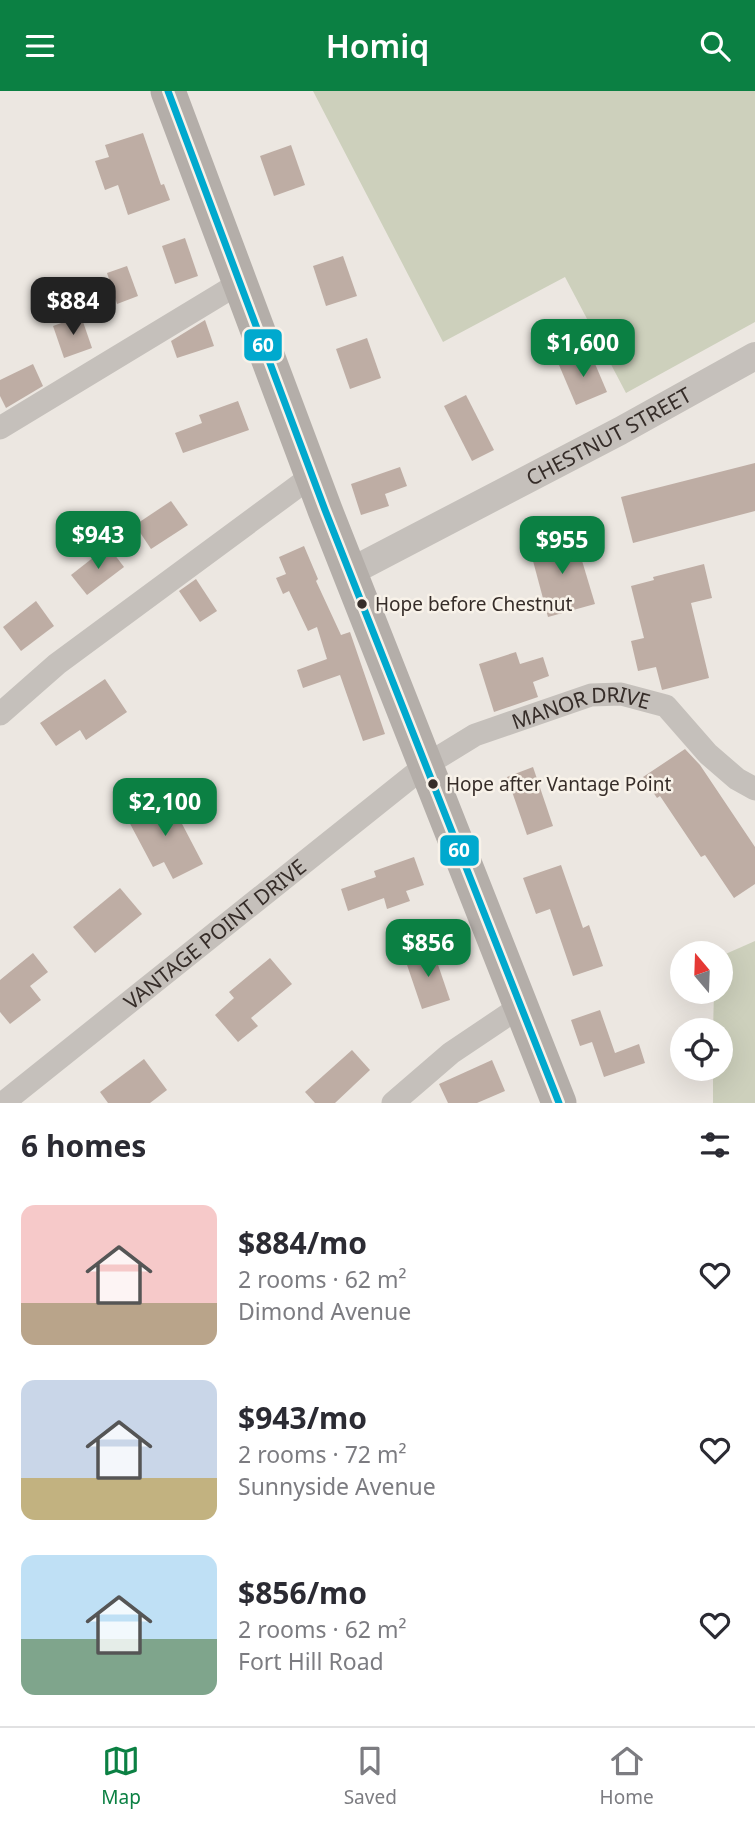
<!DOCTYPE html>
<meta charset="utf-8">
<style>
:root{--surface:#fff;--page:#f7f7f7;--text:#2b2b33;--muted:#7c7c81;--line:#e1e1e2;--accent:#0b8043}
body{margin:0;font-family:"Noto Sans",sans-serif;background:var(--page);color:var(--text);height:100vh;display:flex;flex-direction:column;font-size:26px;white-space:nowrap}
*{box-sizing:border-box;margin:0}
p{font-size:23px;color:var(--muted)}
.icon{flex:none;width:38px;height:38px;fill:none;stroke:currentColor;stroke-width:2;stroke-linecap:round;stroke-linejoin:round}
.map{position:relative;height:1012px;overflow:hidden}
.panel{display:flex;flex-direction:column;background:var(--surface);flex:1}
.panel>*{flex:none}
.needle{width:46px;rotate:341deg}
.controls{position:absolute;left:670px;top:850px;display:grid;gap:14px}
.controls a{display:grid;place-items:center;width:63px;height:63px;border-radius:50%;background:var(--surface);box-shadow:0 7px 28px #0002;font-size:35px}
.price{position:absolute;translate:-50% -60px;padding:0 16px;border-radius:14px;background:var(--accent);color:#fff;font-size:23px;line-height:46px;filter:drop-shadow(0 2px 4px #0008)}
.price::after{content:'';position:absolute;left:50%;top:42px;width:21px;height:16px;margin-left:-10px;background:inherit;clip-path:polygon(0 0,100% 0,50% 100%)}
.price.current{background:#222;color:#fff}
ul{padding:0;list-style:none}
li{display:flex;align-items:center;gap:21px;height:175px;padding:0 21px}
li span{display:grid;place-items:center;flex:none;width:196px;height:140px;border-radius:14px;color:#555}
li>.icon{margin-inline-start:auto}
span .icon{width:84px;height:84px;fill:#fffc;stroke-width:1}
li b{font-size:30px}
h2{display:flex;justify-content:space-between;align-items:center;height:84px;padding:0 21px;font-size:30px}
header{display:flex;justify-content:space-between;align-items:center;height:91px;padding:0 21px;background:var(--accent);color:#fff;font-size:32px;font-weight:600}
.tab-bar{display:flex;justify-content:space-around;align-items:center;height:98px;border-top:2px solid var(--line);background:var(--surface);font-size:19px;color:var(--muted)}
.tab-bar a{display:grid;justify-items:center;gap:4px}
.tab-bar .current{color:var(--accent)}
.map>svg:first-child{display:block}
.green{fill:#cdd0bc}
.building{fill:#beada4}
.lines{fill:none;stroke-linecap:round;stroke-linejoin:round}
.minor{stroke:#c5c0bb;stroke-width:23}
.tertiary{stroke:#c5c0bb;stroke-width:28}
.primary{stroke:#b4aea9;stroke-width:35}
.bus-1-casing{stroke:#f8f2e9;stroke-width:12}
.bus-1{stroke:#00a9ce;stroke-width:7}
.bus-dot{fill:#362d29;stroke:#f8f2e9;stroke-width:2.5}
.labels{text-anchor:middle;dominant-baseline:central;stroke-width:5;stroke-linejoin:round;paint-order:stroke}
.bus-label{font-size:19px;fill:#362d29;stroke:#f8f2e9;text-anchor:start}
.street-label{font-size:21px;fill:#362d29;stroke:#f8f2e9}
.line-badge{stroke:#f8f2e9;stroke-width:2.5}
.badge-label{font-size:19px;text-anchor:middle;font-weight:bold;fill:#fff}
</style>
<header><svg class="icon" aria-label="menu" viewBox="0 0 24 24"><path d="M4 6h16M4 12h16M4 18h16"/></svg>Homiq<svg class="icon" aria-label="search" viewBox="0 0 24 24"><circle cx="10" cy="10" r="6"/><path d="M15 15l6 6"/></svg></header>
<div class="map">
<svg width="755" height="1012" viewBox="0 0 755 1012">
<rect width="100%" height="100%" fill="#ece7e1"/>
<g class="green">
<path d="M313 0H755V231L626 302 565 186 443 251Z"/>
<path d="M755 850V1012H713V978H721V940H713L714 901H721V865Z"/>
</g>
<g class="building">
<path d="M143 42 161 94 164 93 170 109 128 124 118 94 105 99 95 70 109 66 105 54Z"/>
<path d="M291 54 305 94 274 105 260 65Z"/>
<path d="M185 147 198 185 175 193 162 155Z"/>
<path d="M343 165 357 205 326 215 313 175Z"/>
<path d="M127 175 138 205 117 213 107 182Z"/>
<path d="M81 225 92 257 64 267 53 235Z"/>
<path d="M205 229 214 255 177 267 171 250Z"/>
<path d="M367 247 381 287 350 298 336 258Z"/>
<path d="M590 261 607 301 576 314 559 274Z"/>
<path d="M33 273 43 295 6 317 0 305V289Z"/>
<path d="M466 304 494 359 472 370 444 315Z"/>
<path d="M238 310 249 339 183 362 175 342 202 332 199 324Z"/>
<path d="M755 372V420L633 452 621 406Z"/>
<path d="M400 376 407 395 385 403 389 415 361 424 351 393Z"/>
<path d="M171 410 188 434 151 458 135 434Z"/>
<path d="M574 443 595 513 548 526 529 455Z"/>
<path d="M108 455 124 476 87 504 71 484Z"/>
<path d="M304 455 318 488 316 490 341 544 350 541 385 643 363 650 340 584 303 597 297 579 327 568 317 536 308 540 289 500 283 503 276 487 286 483 279 466Z"/>
<path d="M704 473 712 507 691 512 709 587 662 599 656 576 638 580 631 550 644 547 631 495 654 489 653 486Z"/>
<path d="M196 488 217 520 200 531 179 500Z"/>
<path d="M36 510 54 535 21 560 3 536Z"/>
<path d="M516 561 520 573 543 566 549 585 533 591 538 606 494 621 479 573Z"/>
<path d="M105 588 127 621 86 649 80 639 56 655 40 632Z"/>
<path d="M685 658 700 674 755 756V793L734 807 705 764 701 766 660 705 657 707 643 686Z"/>
<path d="M533 676 553 735 527 744 507 686Z"/>
<path d="M168 706 203 773 173 788 164 771 153 776 127 727Z"/>
<path d="M414 766 424 794 406 800 410 810 387 818 384 807 348 820 341 798 376 786 374 780Z"/>
<path d="M561 774 583 837 589 834 603 875 573 885 550 818 536 823 523 787Z"/>
<path d="M120 797 142 823 95 862 73 836Z"/>
<path d="M433 859 450 909 422 918 405 868Z"/>
<path d="M33 862 48 881 30 895 41 909 10 933 0 921V889Z"/>
<path d="M270 867 292 893 251 927 258 935 238 951 215 924 234 907 229 901Z"/>
<path d="M600 919 615 962 639 953 645 972 604 986 592 951 580 955 571 929Z"/>
<path d="M352 959 370 979 335 1012H315L305 1001Z"/>
<path d="M144 968 167 999 150 1012H108L100 1001Z"/>
<path d="M492 969 505 1000 477 1012H448L439 993Z"/>
</g>
<g class="lines">
<g class="minor">
<path d="M0 337 241 191"/>
<path d="M0 623 57 573 313 384"/>
<path id="s1" d="M3 1012 426 674 475 644 591 604 621 603 666 615 708 663 737 688 755 698"/>
<path d="M393 1012 451 962 521 915"/>
</g>
<path class="tertiary" id="s2" d="M350 481 620 340 755 265"/>
<path class="primary" d="M168 0 325 419 559 1012"/>
<g class="bus-1-casing">
<path id="bus-1" d="M168 0 325 419 559 1012"/>
</g>
<use href="#bus-1" class="bus-1"/>
</g>
<g class="bus-dot">
<circle cx="362" cy="513" r="6"/>
<circle cx="433" cy="693" r="6"/>
</g>
<g class="labels">
<g class="bus-label">
<text x="375" y="513">Hope before Chestnut</text>
<text x="446" y="693">Hope after Vantage Point</text>
</g>
<g class="street-label">
<text stroke="none"><textPath href="#s2" startOffset="292">CHESTNUT STREET</textPath></text>
<text stroke="none"><textPath href="#s1" startOffset="710">MANOR DRIVE</textPath></text>
<text stroke="none"><textPath href="#s1" startOffset="271">VANTAGE POINT DRIVE</textPath></text>
</g>
</g>
<g class="line-badge">
<rect x="243" y="237" width="40" height="34" rx="7" fill="#00a9ce"/>
<rect x="439" y="743" width="41" height="33" rx="7" fill="#00a9ce"/>
</g>
<g class="badge-label">
<text x="263" y="261">60</text>
<text x="459" y="766">60</text>
</g>
</svg>
<div class="controls">
<a><svg class="needle" viewBox="-14 -14 28 28"><path d="M0-13l5 13h-10z" fill="#e53935"/><path d="M0 13l5-13h-10z" fill="#7c7c81"/></svg></a>
<a><svg class="icon" aria-label="locate" viewBox="0 0 24 24"><circle cx="12" cy="12" r="6"/><path d="M12 2v4M12 18v4M2 12h4M18 12h4"/></svg></a>
</div>
<b class="price current" style="left:73px;top:246px">$884</b>
<b class="price" style="left:583px;top:288px">$1,600</b>
<b class="price" style="left:98px;top:480px">$943</b>
<b class="price" style="left:562px;top:485px">$955</b>
<b class="price" style="left:165px;top:747px">$2,100</b>
<b class="price" style="left:428px;top:888px">$856</b>
</div>
<section class="panel">
<h2>6 homes<svg class="icon" aria-label="filters" viewBox="0 0 24 24"><path d="M4 7h16M4 17h16"/><circle cx="9" cy="7" r="2"/><circle cx="15" cy="17" r="2"/></svg></h2>
<ul>
<li><span style="background:linear-gradient(#f6c9c9 70%,#b9a48a 0)"><svg class="icon" aria-label="home" viewBox="0 0 24 24"><path d="M3 11l9-7 9 7M6 9v11h12V9"/></svg></span><div><b>$884/mo</b><p>2 rooms · 62 m²</p><p>Dimond Avenue</p></div><svg class="icon" aria-label="heart" viewBox="0 0 24 24"><path d="M12 20l-8-8c-3-5 5-10 8-4 3-6 11-1 8 4z"/></svg></li>
<li><span style="background:linear-gradient(#c9d6e8 70%,#c2b280 0)"><svg class="icon" aria-label="home" viewBox="0 0 24 24"><path d="M3 11l9-7 9 7M6 9v11h12V9"/></svg></span><div><b>$943/mo</b><p>2 rooms · 72 m²</p><p>Sunnyside Avenue</p></div><svg class="icon" aria-label="heart" viewBox="0 0 24 24"><path d="M12 20l-8-8c-3-5 5-10 8-4 3-6 11-1 8 4z"/></svg></li>
<li><span style="background:linear-gradient(#bfe0f5 60%,#7fa58c 0)"><svg class="icon" aria-label="home" viewBox="0 0 24 24"><path d="M3 11l9-7 9 7M6 9v11h12V9"/></svg></span><div><b>$856/mo</b><p>2 rooms · 62 m²</p><p>Fort Hill Road</p></div><svg class="icon" aria-label="heart" viewBox="0 0 24 24"><path d="M12 20l-8-8c-3-5 5-10 8-4 3-6 11-1 8 4z"/></svg></li>
</ul>
</section>
<nav class="tab-bar">
<a class="current"><svg class="icon" aria-label="map" viewBox="0 0 24 24"><path d="M3 6l6-2 6 2 6-2v14l-6 2-6-2-6 2zM9 4v14M15 6v14"/></svg>Map</a>
<a><svg class="icon" aria-label="saved" viewBox="0 0 24 24"><path d="M7 4h10v16l-5-4-5 4z"/></svg>Saved</a>
<a><svg class="icon" aria-label="home" viewBox="0 0 24 24"><path d="M3 11l9-7 9 7M6 9v11h12V9"/></svg>Home</a>
</nav>
